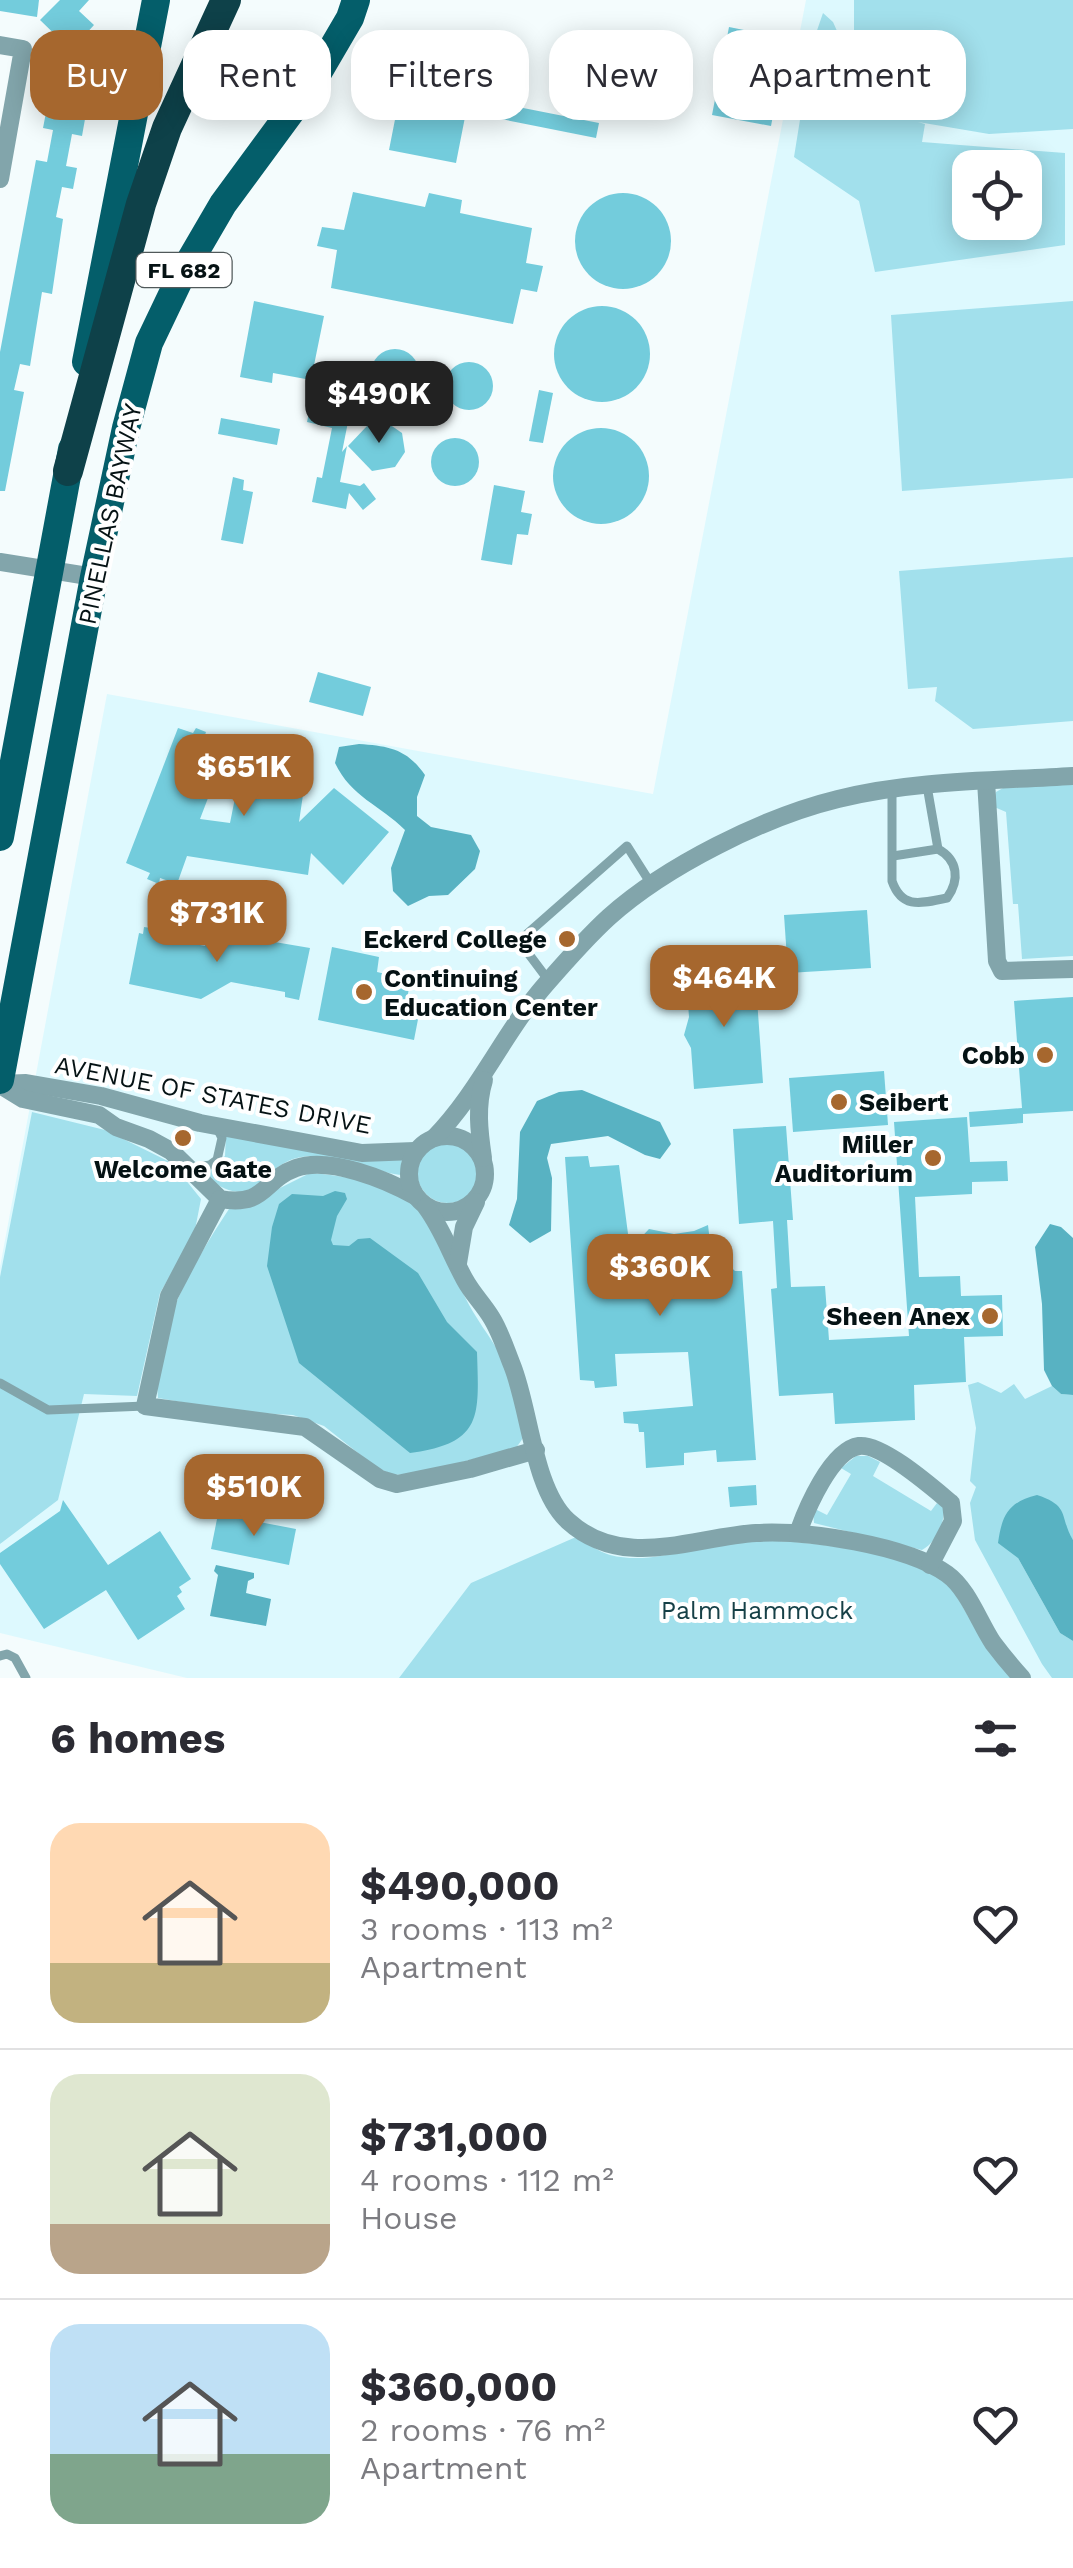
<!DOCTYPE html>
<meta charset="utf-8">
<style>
:root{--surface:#fff;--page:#f2f2f3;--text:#2b2b33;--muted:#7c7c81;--line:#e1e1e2;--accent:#a6672e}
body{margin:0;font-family:"Work Sans",sans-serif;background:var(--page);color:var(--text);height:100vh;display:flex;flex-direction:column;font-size:38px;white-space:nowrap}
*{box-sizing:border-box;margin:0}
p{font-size:32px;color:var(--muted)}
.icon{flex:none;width:55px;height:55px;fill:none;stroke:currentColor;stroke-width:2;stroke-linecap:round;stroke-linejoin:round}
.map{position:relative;height:1678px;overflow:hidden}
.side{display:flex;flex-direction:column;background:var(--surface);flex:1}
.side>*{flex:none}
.hud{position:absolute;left:30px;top:30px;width:1015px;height:90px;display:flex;gap:20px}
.buttons{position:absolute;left:952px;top:150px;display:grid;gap:20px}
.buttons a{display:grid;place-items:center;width:90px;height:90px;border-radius:20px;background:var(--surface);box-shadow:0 5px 25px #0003;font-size:50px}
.price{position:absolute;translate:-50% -85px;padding:0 22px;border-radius:20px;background:var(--accent);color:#fff;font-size:32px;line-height:65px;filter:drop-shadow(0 2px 5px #0008)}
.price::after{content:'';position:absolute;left:50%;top:60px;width:30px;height:22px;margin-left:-15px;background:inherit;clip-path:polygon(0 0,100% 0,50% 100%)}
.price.active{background:#222;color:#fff}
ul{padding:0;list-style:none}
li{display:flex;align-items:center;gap:30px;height:250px;padding:0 50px}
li+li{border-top:2px solid var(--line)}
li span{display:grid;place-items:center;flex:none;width:280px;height:200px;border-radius:30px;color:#555}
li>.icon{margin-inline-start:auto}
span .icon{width:120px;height:120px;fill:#fffc;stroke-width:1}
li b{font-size:42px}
h2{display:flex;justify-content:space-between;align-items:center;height:120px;padding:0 50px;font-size:42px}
.chip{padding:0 35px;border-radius:30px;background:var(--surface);box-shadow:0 5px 25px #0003;font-size:35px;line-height:90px}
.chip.active{background:var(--accent);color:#fff}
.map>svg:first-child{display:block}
.built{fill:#ddf9fe;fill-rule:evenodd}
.green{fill:#a2e0ec;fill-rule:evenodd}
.water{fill:#58b2c2}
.building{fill:#73ccdc;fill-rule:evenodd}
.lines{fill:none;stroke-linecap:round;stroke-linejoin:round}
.lane{stroke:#82a5ab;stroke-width:9}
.street{stroke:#82a5ab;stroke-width:18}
.primary{stroke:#045e6a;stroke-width:28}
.highway{stroke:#0e4149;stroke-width:30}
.poi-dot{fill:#a6672e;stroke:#fff;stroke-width:4}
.labels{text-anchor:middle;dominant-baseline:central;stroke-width:8;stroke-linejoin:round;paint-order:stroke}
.shield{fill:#fff;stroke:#50595a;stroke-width:2.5}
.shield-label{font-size:22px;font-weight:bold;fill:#051214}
.street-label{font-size:25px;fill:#051214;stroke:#fff}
.poi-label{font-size:25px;font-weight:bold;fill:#051214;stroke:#fff;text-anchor:end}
.park-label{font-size:25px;fill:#164047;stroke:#fff}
</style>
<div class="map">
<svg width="1073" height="1678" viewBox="0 0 1073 1678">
<rect width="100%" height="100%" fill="#f4fcfd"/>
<path class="built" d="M806 0H1073V1678H187L0 1633V1267L107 694 653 794ZM970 168H1025V222H970Z"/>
<g class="green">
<path d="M854 0H1073V129L989 134 918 122 925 124 922 142 1065 153V245L875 272 859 201 794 157 812 45 823 13 833 22 854 69ZM970 168H1025V222H970Z"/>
<path d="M1073 301V478L902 491 891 315Z"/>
<path d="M1073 557V721L973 729 935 701 937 687 908 689 899 571Z"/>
<path d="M1073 783V956L1022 959 1018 904H1013L1006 812 992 806 996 792 1003 788Z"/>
<path d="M32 1112 105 1130 172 1163 201 1199 194 1235 160 1293 137 1396 84 1394 58 1500 0 1544V1277Z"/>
<path d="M226 1134 402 1158 401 1175C369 1171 335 1151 301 1157 259 1164 259 1217 206 1177L208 1171 225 1156Z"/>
<circle cx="448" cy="1172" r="31"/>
<path d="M310 1173C347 1176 381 1181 412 1204 442 1225 449 1265 465 1297 475 1318 490 1336 501 1356 512 1380 521 1412 523 1438L516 1448 420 1473 394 1475 377 1468 324 1426 293 1415 239 1412 158 1398C151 1333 194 1262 229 1209L242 1207Z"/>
<path d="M978 1382 1001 1393 1014 1384 1025 1399 1052 1386 1061 1394 1073 1395V1540L1068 1532 1018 1558 1060 1633 1073 1641V1678H1052L1042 1664 975 1540 970 1503 976 1487 970 1481 976 1428 968 1385Z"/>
<path d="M856 1456H868L880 1462 873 1476 931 1511 937 1503 943 1506C946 1522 937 1542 922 1550L814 1523 813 1513 817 1510 827 1515 851 1474 841 1468Z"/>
<path d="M576 1537C587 1543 599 1552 610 1555 654 1566 696 1544 739 1541 787 1538 912 1550 947 1584 956 1592 962 1606 968 1616 982 1638 997 1658 1014 1678H399L471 1583Z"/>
</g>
<g class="water">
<path d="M359 744C389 746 407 749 425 775L417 797V816L431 827 471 835 480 851 475 869 448 895 429 896 408 906 393 891 391 868 405 830C380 805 351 797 335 763L339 747Z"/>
<path d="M582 1090 660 1122 671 1144 660 1159 645 1155 608 1136 551 1144 547 1158 552 1178 551 1231 530 1243 509 1225 517 1199 520 1132 537 1101 559 1092Z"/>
<path d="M335 1191 345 1193 347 1199 337 1216 331 1240 333 1245 349 1246 358 1239 370 1238 418 1273 447 1322 477 1352C479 1417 483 1443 410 1453L299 1363 267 1266 272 1227 279 1204 292 1194 323 1196Z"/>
<path d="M1050 1224 1061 1227 1073 1238V1395L1061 1394 1052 1386 1044 1370 1042 1304 1035 1247Z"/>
<path d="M1037 1495C1071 1506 1059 1517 1073 1540V1641L1060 1633 1018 1558 998 1543C1002 1514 1009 1502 1037 1495Z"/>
<path d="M216 1565 254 1573V1578L248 1581 246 1593 271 1599 266 1626 210 1616 218 1575 214 1571Z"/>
</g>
<g class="building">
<path d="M0 0H39L37 17 0 11Z"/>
<path d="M60 0H89L79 11 94 25 71 50 40 20Z"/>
<path d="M729 27 764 34 760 53 784 58 771 126 712 115Z"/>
<path d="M56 61 85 67 81 89 90 91 82 136 72 134 66 166 77 168 73 189 62 187 56 217 63 219 52 294 42 292 30 366 20 364 14 390 24 392 5 491H0V352L36 160 47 162 53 130 43 128Z"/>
<path d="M402 84 599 123 596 138 466 112 456 163 389 150Z"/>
<path d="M353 192 425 207 429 193 462 200 460 213 532 228 526 263 543 266 537 292 521 289 513 324 331 288 337 250 317 246 322 227 344 230Z"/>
<circle cx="623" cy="241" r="48"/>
<path d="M254 301 324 316 311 380 273 373 272 383 240 377Z"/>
<circle cx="602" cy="354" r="48"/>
<circle cx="395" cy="373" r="24"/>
<circle cx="469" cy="386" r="24"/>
<path d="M315 384 354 392 342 452 347 446 340 482 360 486 364 483 376 499 363 510 349 493 346 509 312 502 317 477 322 478 332 428 307 422Z"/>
<path d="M539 390 553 393 543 443 529 441Z"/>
<path d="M221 418 280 429 277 445 218 434Z"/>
<path d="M386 422 402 433 405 452 395 467 372 471 348 446 367 426Z"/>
<circle cx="601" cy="476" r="48"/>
<circle cx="455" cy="462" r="24"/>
<path d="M233 477 244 480 243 490 253 492 243 544 221 540Z"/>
<path d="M494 485 525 491 521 512 532 514 528 535 517 534 512 565 481 560Z"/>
<path d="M318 672 371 687 363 716 309 702Z"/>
<path d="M178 728 193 733 196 728 206 732 204 738 227 747 222 761 261 770 259 780 304 788 299 822 334 788 389 832 343 885 311 853 308 875 187 856 177 884 160 878 159 884 147 879 150 873 126 863ZM213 785 236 793 230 823 200 819Z"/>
<path d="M867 910 871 968 788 973 784 915Z"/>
<path d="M144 927 157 929 155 936 205 946 210 931 310 948 299 1000 285 997V992L231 982 201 999 129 984 139 933 143 934Z"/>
<path d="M332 947 379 957 377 972 390 975 389 980 396 982V985L409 988 406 1005 420 1009 414 1040 318 1020Z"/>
<path d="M755 971 763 1083 694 1089 691 1048 684 1035 689 1017 686 976Z"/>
<path d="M1073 997V1111L1023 1114V1123L970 1127 969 1112 1022 1108 1014 1001Z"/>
<path d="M884 1071 888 1125 793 1132 789 1078Z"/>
<path d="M967 1117 970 1162 1007 1161 1008 1181 972 1182V1194L915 1197 919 1277 960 1276 961 1296 1002 1295 1003 1336 964 1337 966 1382 914 1385 915 1420 835 1424 833 1393 779 1396 771 1289 777 1288 773 1221 739 1224 733 1129 786 1126 793 1220H787L791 1287 825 1286 829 1340 909 1336 894 1122Z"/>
<path d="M588 1156 590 1167 619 1165 630 1249 649 1229 674 1234 694 1231 708 1225 710 1242 721 1258 735 1271H742L756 1460 717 1462 716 1450 684 1453V1465L646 1468 644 1432H639L638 1424 624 1423 623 1412 693 1406 688 1352 615 1354 617 1386 595 1388 594 1381 580 1380 565 1157Z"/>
<path d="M756 1485 757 1505 730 1507 728 1487Z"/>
<path d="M63 1500 108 1565 160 1531 191 1579 179 1587 182 1592 177 1596 185 1609 138 1640 106 1590 44 1629 0 1564V1553L60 1511Z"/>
<path d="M218 1514 296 1529 289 1565 211 1549Z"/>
</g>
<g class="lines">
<g class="lane">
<path d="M892 789V881C902 910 922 903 947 898 960 880 958 860 938 849L927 786"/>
<path d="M893 856 938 849"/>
<path d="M549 981 519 941 627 846 653 887"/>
<path d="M191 1168 210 1165 217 1160 222 1138 216 1126"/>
<path d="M0 1383 48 1410 145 1406"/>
<path d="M0 1656 7 1654 15 1658 26 1678"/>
</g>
<g class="street">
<path d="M0 45 23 49 0 179"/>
<path d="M0 562 94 577"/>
<path d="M986 781 997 961 1002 971 1073 969"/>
<path d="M0 1084 26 1083 101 1096 200 1123 362 1153 415 1151"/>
<path d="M0 1085 23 1099 99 1115 116 1127 149 1139 171 1151 220 1199C267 1207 262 1180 296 1168 329 1156 387 1180 415 1196"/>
<circle cx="447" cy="1174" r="38"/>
<path d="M434 1138C479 1092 504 1032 546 984 566 961 587 937 609 917 666 866 764 817 838 799 914 780 995 781 1073 776"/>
<path d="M483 1158C479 1131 476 1106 484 1080"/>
<path d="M220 1199 169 1296 145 1406 305 1427 380 1479 397 1484 470 1469 536 1450"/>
<path d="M426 1207C443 1230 451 1255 465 1280 472 1293 483 1304 491 1317 500 1331 506 1350 512 1365 530 1409 533 1489 568 1521 623 1571 692 1537 756 1533 806 1530 906 1545 947 1574 968 1589 979 1622 993 1643 1002 1655 1012 1667 1022 1678"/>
<path d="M458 1263 464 1227 476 1202"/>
<path d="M798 1533C806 1510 831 1450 859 1446 882 1443 933 1488 951 1503L953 1521 930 1565"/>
</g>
<g class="primary">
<path d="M86 362 156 0"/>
<path d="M0 837 72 449"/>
<path d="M0 1080 94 577 126 428 149 343 181 276 223 204 312 83 350 18 356 0"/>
</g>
<path class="highway" d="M68 471 141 204 167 128 226 0"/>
</g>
<g class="poi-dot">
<circle cx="567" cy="939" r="10"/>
<circle cx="364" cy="992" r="10"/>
<circle cx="1045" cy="1055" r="10"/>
<circle cx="839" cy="1102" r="10"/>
<circle cx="183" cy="1138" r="10"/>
<circle cx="933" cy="1158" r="10"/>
<circle cx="990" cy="1316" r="10"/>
</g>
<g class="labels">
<rect class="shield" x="136.5" y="253" width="95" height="34" rx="8"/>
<g class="shield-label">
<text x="184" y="270">FL 682</text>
</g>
<g class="street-label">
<text transform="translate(110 514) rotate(-78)">PINELLAS BAYWAY</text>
<text transform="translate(213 1095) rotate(11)">AVENUE OF STATES DRIVE</text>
</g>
<g class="poi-label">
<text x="547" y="939">Eckerd College</text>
<text x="384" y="978" text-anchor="start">Continuing<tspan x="384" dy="29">Education Center</tspan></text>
<text x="1025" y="1055">Cobb</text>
<text x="859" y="1102" text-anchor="start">Seibert</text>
<text x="913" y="1144">Miller<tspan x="913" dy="29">Auditorium</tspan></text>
<text x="183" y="1169" text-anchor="middle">Welcome Gate</text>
<text x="970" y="1316">Sheen Anex</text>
</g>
<g class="park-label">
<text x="757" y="1610">Palm Hammock</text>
</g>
</g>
</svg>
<div class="buttons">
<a><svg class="icon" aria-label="locate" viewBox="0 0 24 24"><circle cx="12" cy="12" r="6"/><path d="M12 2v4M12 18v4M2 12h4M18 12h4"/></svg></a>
</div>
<b class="price active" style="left:379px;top:446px">$490K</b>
<b class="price" style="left:244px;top:819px">$651K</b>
<b class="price" style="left:217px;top:965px">$731K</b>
<b class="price" style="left:724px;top:1030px">$464K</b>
<b class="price" style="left:660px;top:1319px">$360K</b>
<b class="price" style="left:254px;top:1539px">$510K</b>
<div class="hud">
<a class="chip active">Buy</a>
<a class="chip">Rent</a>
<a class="chip">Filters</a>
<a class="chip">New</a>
<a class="chip">Apartment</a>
</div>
</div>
<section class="side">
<h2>6 homes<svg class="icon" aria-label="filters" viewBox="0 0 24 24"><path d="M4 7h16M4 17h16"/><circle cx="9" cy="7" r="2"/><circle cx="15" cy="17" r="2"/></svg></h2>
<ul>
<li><span style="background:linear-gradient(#ffd9b3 70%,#c2b280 0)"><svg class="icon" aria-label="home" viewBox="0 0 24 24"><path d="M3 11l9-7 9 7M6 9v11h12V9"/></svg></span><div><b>$490,000</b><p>3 rooms · 113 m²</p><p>Apartment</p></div><svg class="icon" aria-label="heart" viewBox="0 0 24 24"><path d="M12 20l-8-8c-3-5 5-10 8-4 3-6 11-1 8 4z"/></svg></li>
<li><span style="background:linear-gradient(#dfe7d0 75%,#b9a48a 0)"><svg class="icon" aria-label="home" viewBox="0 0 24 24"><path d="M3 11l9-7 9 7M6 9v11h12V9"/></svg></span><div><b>$731,000</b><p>4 rooms · 112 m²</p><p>House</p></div><svg class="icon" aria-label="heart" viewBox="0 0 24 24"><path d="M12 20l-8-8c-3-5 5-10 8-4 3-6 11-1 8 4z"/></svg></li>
<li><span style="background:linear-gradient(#bfe0f5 65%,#7fa58c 0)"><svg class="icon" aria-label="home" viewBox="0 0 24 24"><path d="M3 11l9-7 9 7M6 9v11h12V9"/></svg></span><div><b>$360,000</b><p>2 rooms · 76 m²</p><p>Apartment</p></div><svg class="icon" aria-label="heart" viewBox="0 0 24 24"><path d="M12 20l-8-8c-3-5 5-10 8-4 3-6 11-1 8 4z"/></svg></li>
</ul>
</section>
